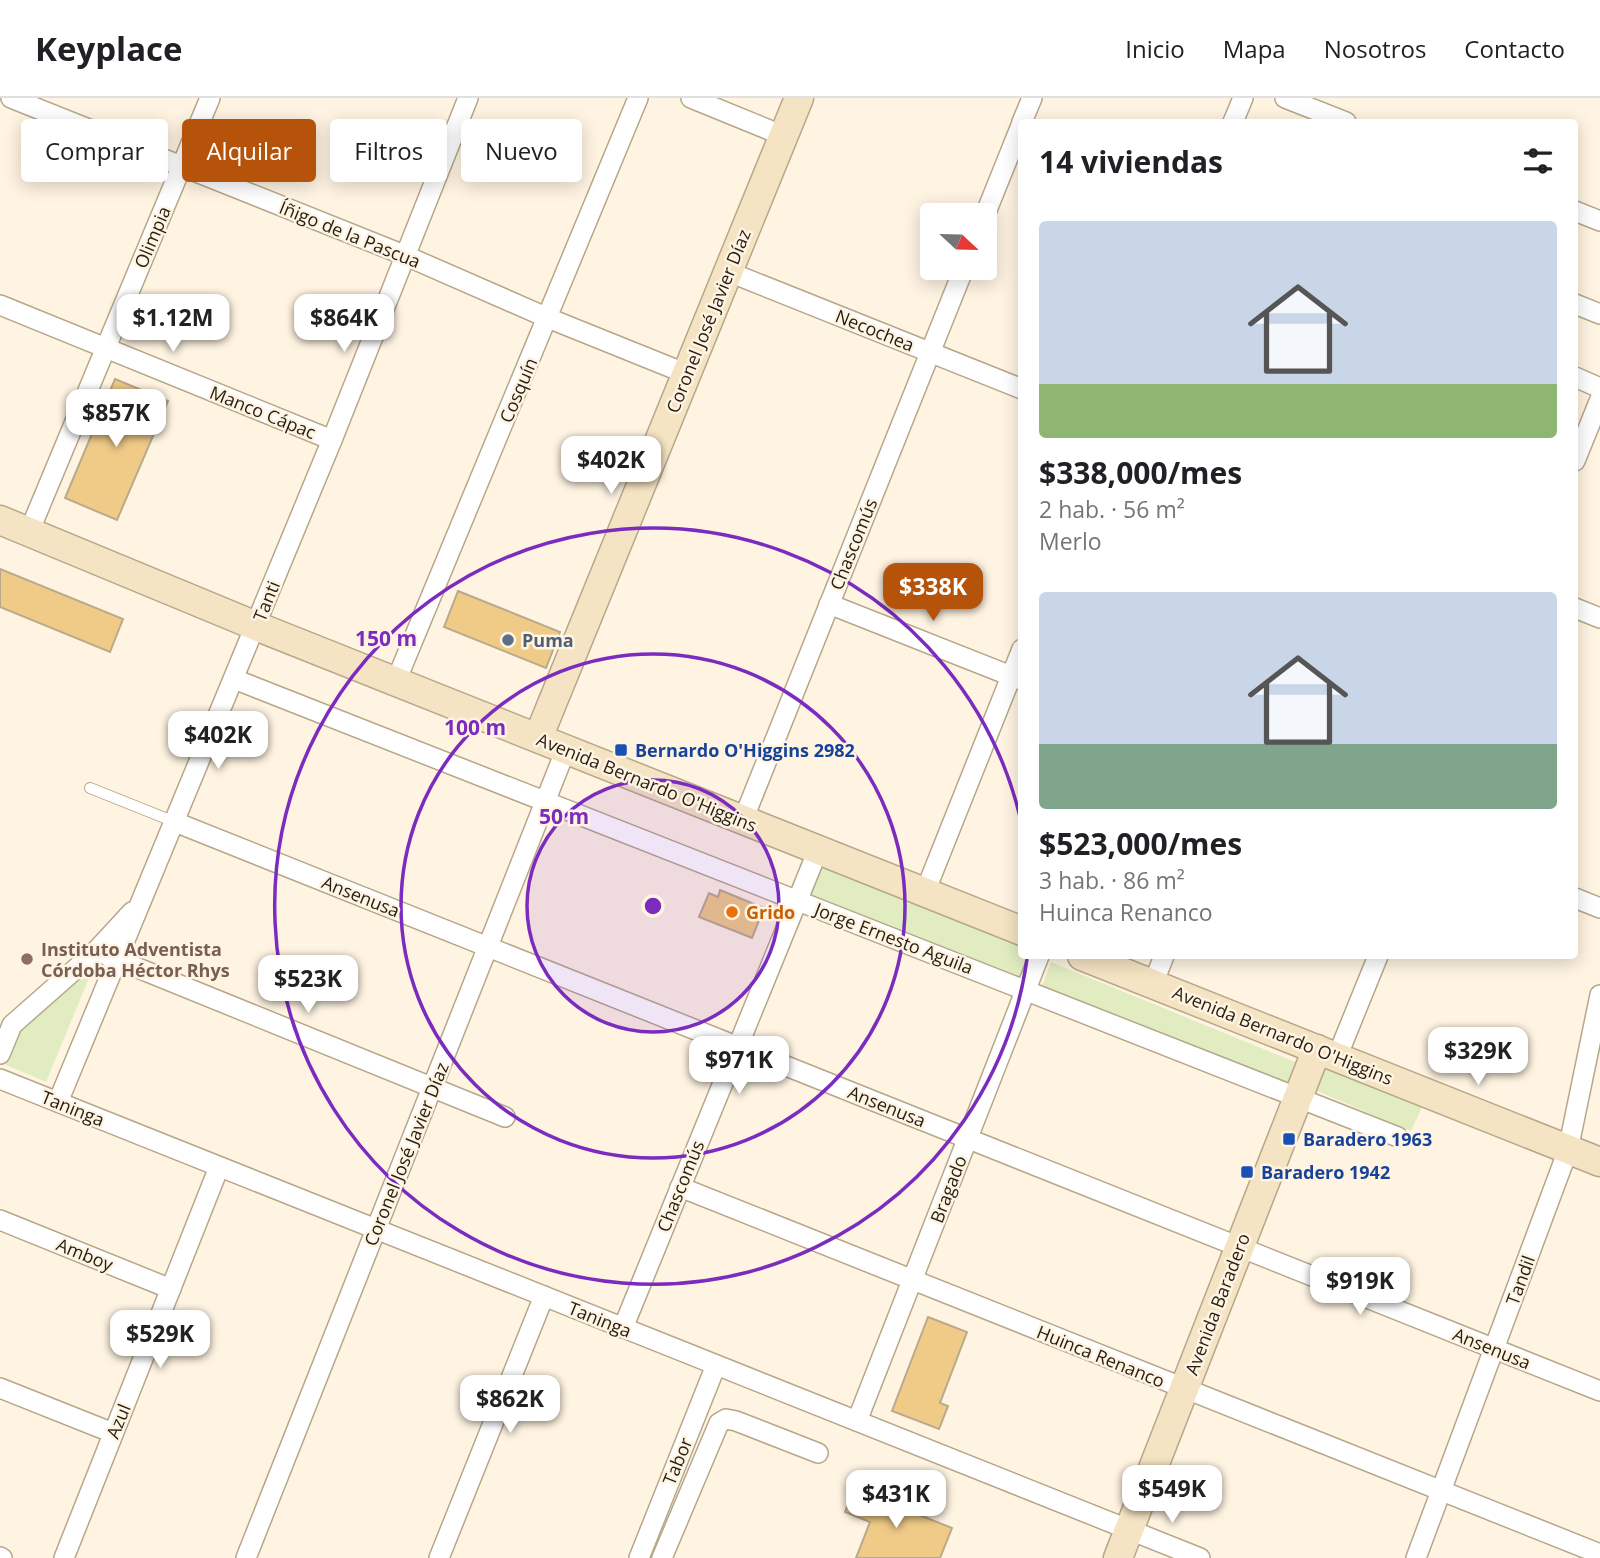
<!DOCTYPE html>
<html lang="es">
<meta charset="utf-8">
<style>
:root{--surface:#fff;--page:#f6f6f6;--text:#202124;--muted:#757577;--line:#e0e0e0;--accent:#b45309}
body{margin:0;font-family:"Open Sans",sans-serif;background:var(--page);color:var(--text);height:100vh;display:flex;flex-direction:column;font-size:26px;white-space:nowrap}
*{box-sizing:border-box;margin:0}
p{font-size:23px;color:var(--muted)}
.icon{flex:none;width:38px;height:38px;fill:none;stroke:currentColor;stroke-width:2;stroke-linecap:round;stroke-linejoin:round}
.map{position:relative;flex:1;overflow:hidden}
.details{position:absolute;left:1018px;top:21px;width:560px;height:840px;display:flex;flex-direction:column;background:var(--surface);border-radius:7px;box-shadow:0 4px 18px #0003}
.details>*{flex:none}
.banner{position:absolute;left:21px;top:21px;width:665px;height:63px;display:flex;gap:14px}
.needle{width:46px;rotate:112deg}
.buttons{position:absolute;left:920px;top:105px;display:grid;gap:14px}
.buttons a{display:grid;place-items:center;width:77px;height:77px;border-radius:7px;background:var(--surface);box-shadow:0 4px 18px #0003;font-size:35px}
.price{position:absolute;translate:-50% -60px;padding:0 16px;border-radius:14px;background:#fff;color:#222;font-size:23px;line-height:46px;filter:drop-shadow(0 2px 4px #0008)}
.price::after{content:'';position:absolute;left:50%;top:42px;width:21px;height:16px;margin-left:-10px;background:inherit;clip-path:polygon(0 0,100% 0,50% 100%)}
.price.on{background:var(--accent);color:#fff}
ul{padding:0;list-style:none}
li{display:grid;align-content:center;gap:14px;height:371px;padding:0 21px}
li span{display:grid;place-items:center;height:217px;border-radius:7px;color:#555}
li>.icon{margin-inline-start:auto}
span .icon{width:126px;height:126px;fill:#fffc;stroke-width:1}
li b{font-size:30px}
h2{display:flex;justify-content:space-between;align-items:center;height:84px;padding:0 21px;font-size:30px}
.pill{padding:0 24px;border-radius:7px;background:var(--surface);box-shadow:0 4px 18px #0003;font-size:24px;line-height:63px}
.pill.on{background:var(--accent);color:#fff}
header{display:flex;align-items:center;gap:42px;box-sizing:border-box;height:98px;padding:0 35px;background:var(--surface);border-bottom:2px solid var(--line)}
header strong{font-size:33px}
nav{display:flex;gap:38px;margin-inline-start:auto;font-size:24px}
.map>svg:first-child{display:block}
.green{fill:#e1edc1}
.building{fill:#f0cb88;stroke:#baaa8c;stroke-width:2}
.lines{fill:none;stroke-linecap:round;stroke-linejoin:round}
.lane-casing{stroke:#b7a78a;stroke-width:12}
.street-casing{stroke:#b7a78a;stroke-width:22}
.secondary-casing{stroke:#b7a78a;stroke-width:31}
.lane{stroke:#fff;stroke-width:10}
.street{stroke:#fff;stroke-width:19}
.secondary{stroke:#f5e4c3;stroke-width:28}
.ring{fill:none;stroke:#7b2cbf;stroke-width:3.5}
.service-dot{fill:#5c6f8a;stroke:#fff4e2;stroke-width:2.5}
.transit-dot{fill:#1a4fb4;stroke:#fff4e2;stroke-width:2.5}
.food-dot{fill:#e8710a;stroke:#fff4e2;stroke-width:2.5}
.education-dot{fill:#8d6e63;stroke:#fff4e2;stroke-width:2.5}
.labels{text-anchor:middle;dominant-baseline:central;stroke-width:5;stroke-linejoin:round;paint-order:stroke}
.street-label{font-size:18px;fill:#251e13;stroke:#fff4e2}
.service-label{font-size:18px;font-weight:bold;fill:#4e5e75;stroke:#fff4e2;text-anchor:start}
.transit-label{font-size:18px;font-weight:bold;fill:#164399;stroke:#fff4e2;text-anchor:start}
.food-label{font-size:18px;font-weight:bold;fill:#c56008;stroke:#fff4e2;text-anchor:start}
.education-label{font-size:18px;font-weight:bold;fill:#785e54;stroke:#fff4e2;text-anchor:start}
.centre{fill:#7b2cbf;stroke:#fff4e2;stroke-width:3.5}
.ring-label{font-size:21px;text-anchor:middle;font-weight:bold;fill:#7b2cbf;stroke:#fff4e2;stroke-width:5;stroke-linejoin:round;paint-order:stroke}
</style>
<header>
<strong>Keyplace</strong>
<nav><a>Inicio</a><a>Mapa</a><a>Nosotros</a><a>Contacto</a></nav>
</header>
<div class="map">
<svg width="1600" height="1460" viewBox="0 0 1600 1460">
<rect width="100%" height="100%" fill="#fff4e2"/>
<g class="green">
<path d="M819 761 1022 845V858H1033L1023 884 804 797Z"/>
<path d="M1051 864 1300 966 1289 994 1040 893Z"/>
<path d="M94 868 46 984 4 966 17 936Z"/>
<path d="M1320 966 1422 1009 1411 1033 1310 990Z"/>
</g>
<g class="building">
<path d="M115 281 168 303 117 422 65 400Z"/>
<path d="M0 471 123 521 110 554 0 509Z"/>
<path d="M458 493 560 534 546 570 444 529Z"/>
<path d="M720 792 764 810 752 840 699 819 709 795 718 799Z"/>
<path d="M928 1219 967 1234 940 1305 948 1308 939 1331 892 1313Z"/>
<path d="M854 1391 952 1430 940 1460H856L870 1424 845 1414Z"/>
</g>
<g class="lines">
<g class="lane-casing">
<path id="lane" d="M90 690 175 724"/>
</g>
<g class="street-casing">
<g id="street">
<path d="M11 0 404 157 548 220 687 276"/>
<path d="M691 0 784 38"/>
<path d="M1285 0 1346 24"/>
<path d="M1022 24 1032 0"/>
<path d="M1233 24 1243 0"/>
<path d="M1575 113 1600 123"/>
<path d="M985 117 1022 25"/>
<path d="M729 174 1022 291"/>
<path d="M1575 206 1600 216"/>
<path d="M0 207 332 342"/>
<path d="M1575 279 1600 290"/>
<path d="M1575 363 1600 301"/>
<path d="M29 434 210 0"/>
<path d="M829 506 1021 582"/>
<path d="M1575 510 1600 520"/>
<path d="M234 581 1398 1039"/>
<path d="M396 583 638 0"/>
<path d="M743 722 964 170"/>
<path d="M175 724 1600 1293"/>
<path d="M925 794 1022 551"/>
<path d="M1575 800 1600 810"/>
<path d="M96 853 505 1019"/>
<path d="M1153 886 1164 858"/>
<path d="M0 956 12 927 96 853 132 814"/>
<path d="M1337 959 1378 858"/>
<path d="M0 981 1200 1460"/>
<path d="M58 1004 332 342 468 0"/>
<path d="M680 1089 1600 1456"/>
<path d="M0 1122 171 1191"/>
<path d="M623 1230 818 752"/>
<path d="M0 1290 113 1335"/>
<path d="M857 1323 1039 858"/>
<path d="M0 1459 2 1460"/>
<path d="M64 1460 219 1069"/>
<path d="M246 1460 566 651"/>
<path d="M439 1460 544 1198"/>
<path d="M639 1460 716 1267"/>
<path d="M662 1460 719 1325 726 1321 736 1323 818 1355"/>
<path d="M1416 1460 1568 1052 1600 897"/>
</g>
</g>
<g class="secondary-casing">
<g id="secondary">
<path d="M0 422 256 528 1022 833"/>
<path d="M538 640 799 0"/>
<path d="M1082 858 1600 1064"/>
<path d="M1118 1460 1317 951"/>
</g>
</g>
<use href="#lane" class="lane"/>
<use href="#street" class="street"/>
<use href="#secondary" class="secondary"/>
</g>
<circle cx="653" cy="808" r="126" fill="#7b2cbf" fill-opacity=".12"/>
<g class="ring">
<circle cx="653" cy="808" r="126"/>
<circle cx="653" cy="808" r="252"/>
<path d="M1027 861A378 378 0 1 1 1021 723"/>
</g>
<circle class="service-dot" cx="508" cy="542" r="7"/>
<g class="transit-dot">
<rect x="614" y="645" width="14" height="14" rx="3.5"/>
<rect x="1282" y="1034" width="14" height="14" rx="3.5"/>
<rect x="1240" y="1067" width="14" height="14" rx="3.5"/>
</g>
<circle class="food-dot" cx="732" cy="814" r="7"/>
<circle class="education-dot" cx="27" cy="861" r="7"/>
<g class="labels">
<g class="street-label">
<text transform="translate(350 136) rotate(22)">Íñigo de la Pascua</text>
<text transform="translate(152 139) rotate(-67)">Olimpia</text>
<text transform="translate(708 223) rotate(-68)">Coronel José Javier Díaz</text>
<text transform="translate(875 232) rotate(22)">Necochea</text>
<text transform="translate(518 292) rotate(-67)">Cosquín</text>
<text transform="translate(263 314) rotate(22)">Manco Cápac</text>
<text transform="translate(853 446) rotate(-68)">Chascomús</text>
<text transform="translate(266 503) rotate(-68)">Tanti</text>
<text transform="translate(647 684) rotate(22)">Avenida Bernardo O'Higgins</text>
<text transform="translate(361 798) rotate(22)">Ansenusa</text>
<text transform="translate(894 840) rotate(21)">Jorge Ernesto Aguila</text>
<text transform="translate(1283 937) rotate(22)">Avenida Bernardo O'Higgins</text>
<text transform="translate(887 1008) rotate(22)">Ansenusa</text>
<text transform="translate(73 1010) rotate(22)">Taninga</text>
<text transform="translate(406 1056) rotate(-68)">Coronel José Javier Díaz</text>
<text transform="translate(680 1088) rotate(-68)">Chascomús</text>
<text transform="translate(948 1091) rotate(-69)">Bragado</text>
<text transform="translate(85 1156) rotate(22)">Amboy</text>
<text transform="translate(1520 1182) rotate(-70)">Tandil</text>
<text transform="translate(1217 1206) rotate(-69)">Avenida Baradero</text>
<text transform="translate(600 1221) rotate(22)">Taninga</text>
<text transform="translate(1492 1250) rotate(22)">Ansenusa</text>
<text transform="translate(1101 1258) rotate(22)">Huinca Renanco</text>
<text transform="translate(118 1323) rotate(-68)">Azul</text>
<text transform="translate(677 1363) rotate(-68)">Tabor</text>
</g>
<g class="service-label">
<text x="522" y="542">Puma</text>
</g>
<g class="transit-label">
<text x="635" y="652">Bernardo O'Higgins 2982</text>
<text x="1303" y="1041">Baradero 1963</text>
<text x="1261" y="1074">Baradero 1942</text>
</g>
<g class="food-label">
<text x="746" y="814">Grido</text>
</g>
<g class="education-label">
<text x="41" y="851">Instituto Adventista<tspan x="41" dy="21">Córdoba Héctor Rhys</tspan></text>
</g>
</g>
<circle cx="653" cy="808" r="10" class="centre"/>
<g class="ring-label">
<text x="386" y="548">150 m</text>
<text x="475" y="637">100 m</text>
<text x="564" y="726">50 m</text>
</g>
</svg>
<div class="buttons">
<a><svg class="needle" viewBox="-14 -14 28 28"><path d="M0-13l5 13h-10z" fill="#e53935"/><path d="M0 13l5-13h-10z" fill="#757577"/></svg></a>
</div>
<b class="price" style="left:173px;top:256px">$1.12M</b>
<b class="price" style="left:344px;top:256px">$864K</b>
<b class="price" style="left:116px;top:351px">$857K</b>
<b class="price" style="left:611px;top:398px">$402K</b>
<b class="price on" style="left:933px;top:525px">$338K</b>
<b class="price" style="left:218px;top:673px">$402K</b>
<b class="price" style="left:308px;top:917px">$523K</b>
<b class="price" style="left:1478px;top:989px">$329K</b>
<b class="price" style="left:739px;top:998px">$971K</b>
<b class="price" style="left:1360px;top:1219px">$919K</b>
<b class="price" style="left:160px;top:1272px">$529K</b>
<b class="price" style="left:510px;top:1337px">$862K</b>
<b class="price" style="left:1172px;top:1427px">$549K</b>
<b class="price" style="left:896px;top:1432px">$431K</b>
<div class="banner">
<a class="pill">Comprar</a>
<a class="pill on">Alquilar</a>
<a class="pill">Filtros</a>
<a class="pill">Nuevo</a>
</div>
<section class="details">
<h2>14 viviendas<svg class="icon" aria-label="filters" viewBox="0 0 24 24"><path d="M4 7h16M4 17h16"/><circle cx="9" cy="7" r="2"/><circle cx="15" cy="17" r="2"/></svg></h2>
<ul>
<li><span style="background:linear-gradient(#c9d6e8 75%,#8fb573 0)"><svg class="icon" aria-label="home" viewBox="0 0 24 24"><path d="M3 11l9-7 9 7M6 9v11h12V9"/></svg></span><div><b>$338,000/mes</b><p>2 hab. · 56 m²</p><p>Merlo</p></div></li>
<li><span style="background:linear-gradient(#c9d6e8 70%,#7fa58c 0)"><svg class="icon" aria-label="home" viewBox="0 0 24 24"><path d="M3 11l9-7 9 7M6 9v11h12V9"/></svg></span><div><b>$523,000/mes</b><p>3 hab. · 86 m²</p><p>Huinca Renanco</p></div></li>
</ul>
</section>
</div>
